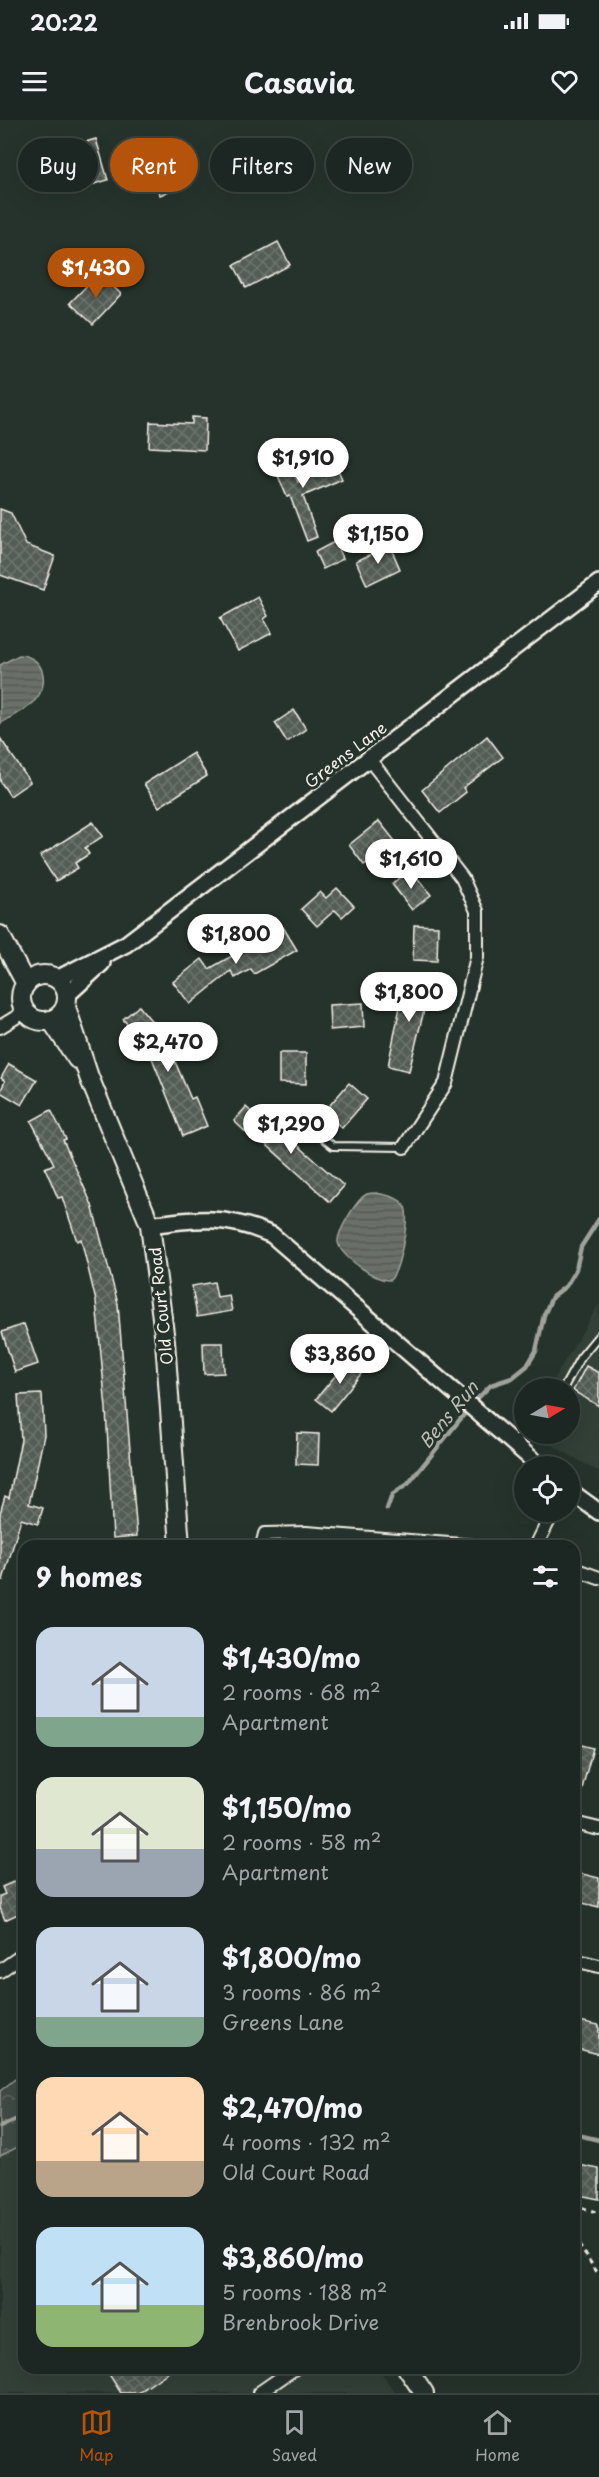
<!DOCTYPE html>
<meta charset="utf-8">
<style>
:root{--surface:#1c2622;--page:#29322f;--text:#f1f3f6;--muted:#a0a5a5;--line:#3a4340;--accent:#b45309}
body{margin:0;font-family:"Playpen Sans",sans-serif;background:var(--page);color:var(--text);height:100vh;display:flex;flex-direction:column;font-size:22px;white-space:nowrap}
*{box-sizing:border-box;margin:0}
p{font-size:20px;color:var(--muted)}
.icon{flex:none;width:33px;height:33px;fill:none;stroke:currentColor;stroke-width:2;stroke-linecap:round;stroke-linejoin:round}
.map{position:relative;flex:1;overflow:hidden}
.drawer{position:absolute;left:18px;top:1420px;width:562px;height:834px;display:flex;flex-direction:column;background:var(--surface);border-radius:18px;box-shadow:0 6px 24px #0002,0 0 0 2px var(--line)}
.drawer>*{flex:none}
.hud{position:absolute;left:18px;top:18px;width:564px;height:54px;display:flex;gap:12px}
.needle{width:39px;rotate:80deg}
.tools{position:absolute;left:514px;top:1258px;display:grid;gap:12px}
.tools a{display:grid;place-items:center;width:66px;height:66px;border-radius:50%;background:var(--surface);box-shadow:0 6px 24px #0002,0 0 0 2px var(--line);font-size:30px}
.price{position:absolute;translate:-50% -51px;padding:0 14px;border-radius:21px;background:#fff;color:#222;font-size:20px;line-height:39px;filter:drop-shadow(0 2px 3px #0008)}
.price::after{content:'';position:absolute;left:50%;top:36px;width:18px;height:14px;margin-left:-9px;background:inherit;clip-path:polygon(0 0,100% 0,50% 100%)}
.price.on{background:var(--accent);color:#fff}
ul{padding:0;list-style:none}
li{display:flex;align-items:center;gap:18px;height:150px;padding:0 18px}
li span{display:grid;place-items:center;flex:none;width:168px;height:120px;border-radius:18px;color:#555}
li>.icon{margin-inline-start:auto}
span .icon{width:72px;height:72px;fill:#fffc;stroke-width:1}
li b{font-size:26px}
h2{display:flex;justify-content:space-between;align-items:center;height:72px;padding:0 18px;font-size:26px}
.tag{padding:0 21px;border-radius:27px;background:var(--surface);box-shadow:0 6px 24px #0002,0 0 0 2px var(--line);font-size:21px;line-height:54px}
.tag.on{background:var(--accent);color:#fff}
.status{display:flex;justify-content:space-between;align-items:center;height:42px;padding:0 30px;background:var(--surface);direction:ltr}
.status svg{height:16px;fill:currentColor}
header{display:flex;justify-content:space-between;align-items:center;height:78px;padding:0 18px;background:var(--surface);font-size:27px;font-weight:700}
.tab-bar{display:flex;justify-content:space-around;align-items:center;height:84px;border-top:2px solid var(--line);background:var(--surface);font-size:16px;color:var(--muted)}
.tab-bar a{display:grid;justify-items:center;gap:3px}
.tab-bar .on{color:var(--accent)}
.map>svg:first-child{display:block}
.built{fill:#333f39}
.forest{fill:url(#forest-crowns);stroke:#9a9e96;stroke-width:1.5}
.water{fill:url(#water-rules);stroke:#9fa39b;stroke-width:1.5}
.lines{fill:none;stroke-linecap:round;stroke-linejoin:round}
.stream{stroke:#9fa39b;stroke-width:4.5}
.building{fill:url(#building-cross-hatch);stroke:#f4f1e8;stroke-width:1.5}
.service-casing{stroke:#f4f1e8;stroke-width:10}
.minor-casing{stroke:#f4f1e8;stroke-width:16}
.tertiary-casing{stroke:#f4f1e8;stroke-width:20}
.secondary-casing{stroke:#f4f1e8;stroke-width:22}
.path{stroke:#f4f1e8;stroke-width:3;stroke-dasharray:4.5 4.5;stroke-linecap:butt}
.service{stroke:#26332d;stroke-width:6}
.minor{stroke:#26332d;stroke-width:12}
.tertiary{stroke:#26332d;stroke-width:15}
.secondary{stroke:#26332d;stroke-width:18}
.labels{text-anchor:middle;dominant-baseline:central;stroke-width:6;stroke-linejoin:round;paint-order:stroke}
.street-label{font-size:16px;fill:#f4f1e8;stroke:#26332d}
.water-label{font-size:18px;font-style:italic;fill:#bcbdb5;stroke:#26332d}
</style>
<div class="status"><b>20:22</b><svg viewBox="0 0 49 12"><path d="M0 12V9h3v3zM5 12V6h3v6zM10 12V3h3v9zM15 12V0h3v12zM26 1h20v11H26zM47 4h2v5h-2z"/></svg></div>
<header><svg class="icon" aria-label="menu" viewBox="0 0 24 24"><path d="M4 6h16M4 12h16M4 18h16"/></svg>Casavia<svg class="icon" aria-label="heart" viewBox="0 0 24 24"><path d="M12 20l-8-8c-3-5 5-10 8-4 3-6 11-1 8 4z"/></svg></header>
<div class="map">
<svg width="599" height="2273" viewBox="0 0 599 2273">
<defs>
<pattern id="forest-crowns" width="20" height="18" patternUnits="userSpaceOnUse" patternTransform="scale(1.5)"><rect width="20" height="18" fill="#414b45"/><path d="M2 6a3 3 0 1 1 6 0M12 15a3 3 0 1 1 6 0" fill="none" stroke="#5d6560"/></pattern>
<pattern id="water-rules" width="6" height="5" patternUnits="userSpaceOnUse" patternTransform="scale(1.5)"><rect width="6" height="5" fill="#676f68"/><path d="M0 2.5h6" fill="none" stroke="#565a55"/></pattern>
<pattern id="building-cross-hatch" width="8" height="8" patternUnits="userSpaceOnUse" patternTransform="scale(1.5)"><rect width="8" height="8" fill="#525c55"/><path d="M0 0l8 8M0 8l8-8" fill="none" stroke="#6c746d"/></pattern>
</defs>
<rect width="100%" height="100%" fill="#26332d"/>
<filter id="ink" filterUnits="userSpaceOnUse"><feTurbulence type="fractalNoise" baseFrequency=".0167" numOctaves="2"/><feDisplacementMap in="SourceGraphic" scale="12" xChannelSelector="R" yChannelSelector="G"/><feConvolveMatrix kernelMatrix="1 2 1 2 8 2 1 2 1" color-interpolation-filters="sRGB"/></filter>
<g filter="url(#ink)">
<g class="built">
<path d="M599 1184V1352L552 1325 542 1314H570V1269H548Z"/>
<path d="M24 2019V2248L379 2249 395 2273H0V2036L16 2028Z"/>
</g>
<path class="forest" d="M24 1952V2019L16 2028 0 2036V1971Z"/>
<g class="water">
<path d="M19 535C46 536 51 567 32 583 23 591 10 597 0 604V545Z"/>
<path d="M376 1073C385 1075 401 1077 405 1087 410 1099 399 1152 390 1160 376 1161 340 1136 338 1122 337 1112 357 1079 367 1074 370 1073 373 1073 376 1073Z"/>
</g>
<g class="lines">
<g class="stream">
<path d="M387 1389 392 1375 408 1364 474 1282 491 1265 512 1258 527 1246 536 1231 544 1195 552 1177 566 1166 576 1149 581 1127 599 1099"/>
<path d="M0 2007 24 1996"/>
<path d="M574 2014 599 2020"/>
</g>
</g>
<g class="building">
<path d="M96 19 108 60 73 70 69 56 79 53 71 26Z"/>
<path d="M159 41 172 70 160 75 147 47Z"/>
<path d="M278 122 290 145 246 168 234 145Z"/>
<path d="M99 153 121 174 93 204 70 183Z"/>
<path d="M192 297 206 298 205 330 149 327 150 302 192 304Z"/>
<path d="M284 333 298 362 336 345 342 359 303 376 317 417 307 421 290 376 287 377 271 339Z"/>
<path d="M0 389 11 393 26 425 55 436 43 470 0 455Z"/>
<path d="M334 422 343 439 323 449 315 432Z"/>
<path d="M390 426 400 449 367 465 356 441Z"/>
<path d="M258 477 268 496 264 499 272 513 238 531 220 498Z"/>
<path d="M294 590 306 609 287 622 275 603Z"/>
<path d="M487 616 503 637 463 668 466 672 440 693 422 670Z"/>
<path d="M0 618 30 662 10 676 0 661Z"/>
<path d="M193 633 207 656 159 687 144 664Z"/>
<path d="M379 701 395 721 364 745 349 725Z"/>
<path d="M93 702 103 716 85 728 89 734 75 743 78 748 56 761 40 736Z"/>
<path d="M410 749 431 775 412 790 392 764Z"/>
<path d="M337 768 354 786 342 797 335 790 317 806 301 789 320 772 326 778Z"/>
<path d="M414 805 438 806 437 841 413 840Z"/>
<path d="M283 807 297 830 254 854 251 849 235 858 231 851 190 884 173 862 202 839 209 849Z"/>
<path d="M406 857 431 862 409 951 388 946Z"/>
<path d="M363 883 364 907 330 910 329 885Z"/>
<path d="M139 886 164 916 191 979 195 977 207 1006 183 1016 148 928 123 899Z"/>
<path d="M279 933H306V964L279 963Z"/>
<path d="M9 944 37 960 22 985 0 972 5 961 1 958Z"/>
<path d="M349 963 367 979 342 1008 324 992Z"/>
<path d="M246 987 279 1018 284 1013 344 1066 330 1082 260 1019 256 1022 234 1001Z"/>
<path d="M51 990 66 1019 63 1020 92 1085 118 1184 137 1416 113 1418 106 1289 96 1181 81 1119 77 1121 62 1077 58 1078 45 1048 54 1044 31 1001Z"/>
<path d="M214 1162 217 1177 229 1175 232 1191 197 1197 192 1166Z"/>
<path d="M24 1204 38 1244 15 1252 2 1212Z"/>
<path d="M203 1223H223L224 1253 204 1254Z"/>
<path d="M350 1238 364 1250 331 1291 316 1279Z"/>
<path d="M586 1246 599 1253V1286L573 1271Z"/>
<path d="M42 1274 44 1315 29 1384 43 1388 38 1404 21 1399 3 1460H0V1393L5 1376 9 1378 21 1320 18 1275Z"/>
<path d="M297 1313 319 1314 318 1345 296 1344Z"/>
<path d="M574 1623 593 1628 579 1680 574 1679Z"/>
<path d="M574 1752 599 1758V1787L574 1781Z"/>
<path d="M18 1760 21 1766 24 1765V1791L5 1800 0 1788V1776L5 1774 2 1767Z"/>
<path d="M574 1900 599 1905V1934L574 1928Z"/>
<path d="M574 2044 599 2049V2079L574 2074Z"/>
<path d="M105 2248H174L138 2273H121Z"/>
</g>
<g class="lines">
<g class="service-casing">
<g id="service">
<path d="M297 998 333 1026 404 1027"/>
<path d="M563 1269 580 1238 599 1215"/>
<path d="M512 1323 525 1313"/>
</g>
</g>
<g class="minor-casing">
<g id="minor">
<path d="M369 639 462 758 477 791V837L446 963 404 1027"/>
<path d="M0 907 26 891"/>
<path d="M262 1426 265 1414 306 1413 475 1426"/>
<path d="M536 1426 553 1392"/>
<path d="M574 1449 599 1458"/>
<path d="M574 1703 599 1709"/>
<path d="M574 1840 599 1846"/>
<path d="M0 1851 24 1834"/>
<path d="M259 2273 295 2248"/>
</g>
</g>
<g class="tertiary-casing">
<g id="tertiary">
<path d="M57 859 126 824 599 463"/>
<path d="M67 875 102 843"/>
<path d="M150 1105C197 1098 227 1095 272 1115L541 1347"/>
<path d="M570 1371 599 1392"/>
</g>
</g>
<g class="secondary-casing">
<g id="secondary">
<path d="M0 815 26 864"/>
<circle cx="44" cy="878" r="23"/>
<path d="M66 887 89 957 150 1105 165 1221 180 1426"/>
<path d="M51 900 77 939"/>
<path d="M407 2248 424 2273"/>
</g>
</g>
<g class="path">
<path d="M574 2085 599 2093"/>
<path d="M574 2118 599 2155"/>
</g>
<use href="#service" class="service"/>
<use href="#minor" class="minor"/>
<use href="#tertiary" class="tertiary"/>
<use href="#secondary" class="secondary"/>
</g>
</g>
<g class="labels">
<g class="street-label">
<text transform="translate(345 634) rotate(-37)">Greens Lane</text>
<text transform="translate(160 1186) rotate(-96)">Old Court Road</text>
</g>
<g class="water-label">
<text transform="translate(448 1294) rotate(-50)">Bens Run</text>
</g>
</g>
</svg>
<div class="tools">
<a><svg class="needle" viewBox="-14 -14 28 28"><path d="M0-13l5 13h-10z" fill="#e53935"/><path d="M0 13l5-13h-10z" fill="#a0a5a5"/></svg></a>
<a><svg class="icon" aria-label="locate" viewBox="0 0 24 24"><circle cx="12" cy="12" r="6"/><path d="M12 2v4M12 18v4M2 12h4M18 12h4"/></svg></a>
</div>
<b class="price on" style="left:96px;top:179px">$1,430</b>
<b class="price" style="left:303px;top:369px">$1,910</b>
<b class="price" style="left:378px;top:445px">$1,150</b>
<b class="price" style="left:411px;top:770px">$1,610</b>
<b class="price" style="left:236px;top:845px">$1,800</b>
<b class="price" style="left:409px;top:903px">$1,800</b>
<b class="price" style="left:168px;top:953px">$2,470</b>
<b class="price" style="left:291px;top:1035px">$1,290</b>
<b class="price" style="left:340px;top:1265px">$3,860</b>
<div class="hud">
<a class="tag">Buy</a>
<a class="tag on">Rent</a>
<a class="tag">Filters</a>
<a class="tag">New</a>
</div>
<section class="drawer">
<h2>9 homes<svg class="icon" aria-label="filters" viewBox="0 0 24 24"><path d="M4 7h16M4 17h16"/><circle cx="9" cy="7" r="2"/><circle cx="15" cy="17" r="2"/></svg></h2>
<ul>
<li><span style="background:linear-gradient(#c9d6e8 75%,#7fa58c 0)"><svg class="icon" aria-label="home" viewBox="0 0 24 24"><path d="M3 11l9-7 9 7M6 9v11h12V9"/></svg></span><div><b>$1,430/mo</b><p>2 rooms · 68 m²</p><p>Apartment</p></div></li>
<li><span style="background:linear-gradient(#dfe7d0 60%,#9aa5b1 0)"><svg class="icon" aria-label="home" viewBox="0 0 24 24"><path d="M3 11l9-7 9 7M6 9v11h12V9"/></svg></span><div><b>$1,150/mo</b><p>2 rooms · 58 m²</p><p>Apartment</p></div></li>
<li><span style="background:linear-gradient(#c9d6e8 75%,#7fa58c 0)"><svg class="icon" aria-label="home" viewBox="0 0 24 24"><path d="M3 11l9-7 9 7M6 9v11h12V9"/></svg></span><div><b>$1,800/mo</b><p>3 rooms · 86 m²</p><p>Greens Lane</p></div></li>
<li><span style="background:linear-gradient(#ffd9b3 70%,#b9a48a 0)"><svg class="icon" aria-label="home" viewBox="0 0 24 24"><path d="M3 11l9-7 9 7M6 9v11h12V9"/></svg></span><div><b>$2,470/mo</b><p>4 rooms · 132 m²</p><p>Old Court Road</p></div></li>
<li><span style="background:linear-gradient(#bfe0f5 65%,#8fb573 0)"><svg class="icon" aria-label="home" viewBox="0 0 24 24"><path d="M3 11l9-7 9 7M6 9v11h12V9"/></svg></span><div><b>$3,860/mo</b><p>5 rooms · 188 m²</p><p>Brenbrook Drive</p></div></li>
</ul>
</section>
</div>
<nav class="tab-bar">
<a class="on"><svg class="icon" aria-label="map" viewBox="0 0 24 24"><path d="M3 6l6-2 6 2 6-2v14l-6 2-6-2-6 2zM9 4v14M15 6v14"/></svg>Map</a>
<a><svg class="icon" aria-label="saved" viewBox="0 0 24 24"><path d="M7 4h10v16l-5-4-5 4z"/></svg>Saved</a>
<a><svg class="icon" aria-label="home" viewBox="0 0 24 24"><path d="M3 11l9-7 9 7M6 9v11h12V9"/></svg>Home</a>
</nav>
